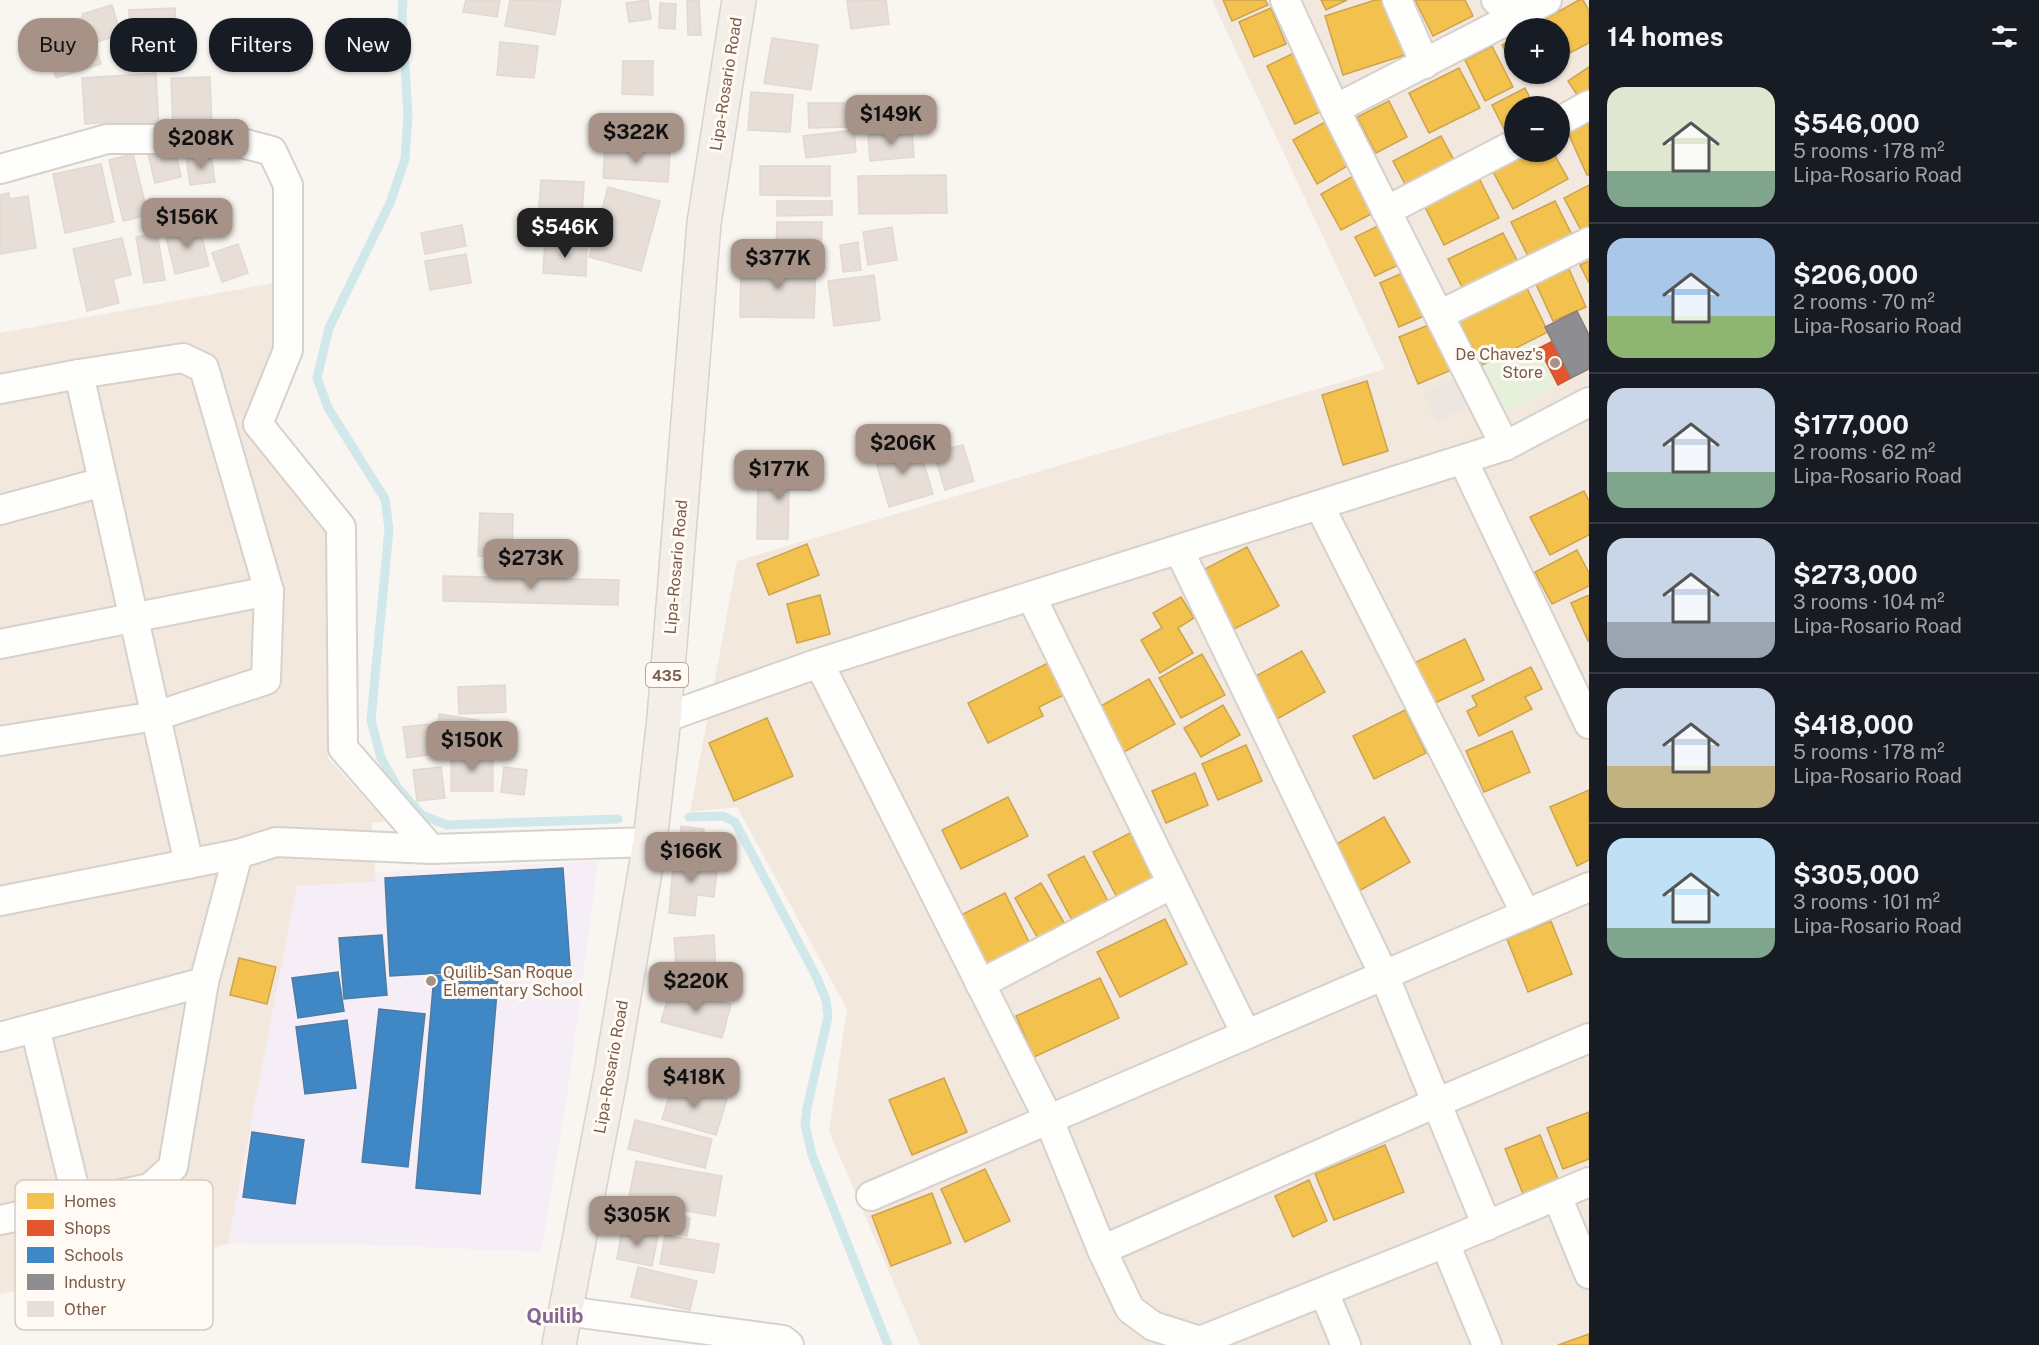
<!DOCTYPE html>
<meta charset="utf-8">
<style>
:root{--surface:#171b24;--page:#20242c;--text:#f1f3f6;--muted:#9ea1a6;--line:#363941;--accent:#a69286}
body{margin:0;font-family:"Public Sans",sans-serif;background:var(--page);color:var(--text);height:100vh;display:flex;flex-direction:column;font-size:22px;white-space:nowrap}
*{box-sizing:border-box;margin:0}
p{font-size:20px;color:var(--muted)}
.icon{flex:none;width:33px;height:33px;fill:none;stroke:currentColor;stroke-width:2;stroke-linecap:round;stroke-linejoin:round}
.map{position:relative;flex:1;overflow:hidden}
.sheet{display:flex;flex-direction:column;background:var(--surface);width:450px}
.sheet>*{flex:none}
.guide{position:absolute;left:18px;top:18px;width:570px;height:54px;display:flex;gap:12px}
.buttons{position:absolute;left:1504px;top:18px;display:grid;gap:12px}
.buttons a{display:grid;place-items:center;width:66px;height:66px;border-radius:50%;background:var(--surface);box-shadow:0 2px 4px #0004;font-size:30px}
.price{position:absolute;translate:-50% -51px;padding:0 14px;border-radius:12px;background:var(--accent);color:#111;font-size:20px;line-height:39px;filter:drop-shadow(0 2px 3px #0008)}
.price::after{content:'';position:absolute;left:50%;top:36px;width:18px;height:14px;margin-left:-9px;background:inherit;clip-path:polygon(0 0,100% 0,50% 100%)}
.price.on{background:#222;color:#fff}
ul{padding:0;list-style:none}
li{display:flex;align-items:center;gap:18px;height:150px;padding:0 18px}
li+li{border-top:2px solid var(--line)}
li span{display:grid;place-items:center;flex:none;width:168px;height:120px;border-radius:18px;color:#555}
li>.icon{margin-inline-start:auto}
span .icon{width:72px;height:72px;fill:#fffc;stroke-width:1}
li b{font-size:26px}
h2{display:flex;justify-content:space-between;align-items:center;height:72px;padding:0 18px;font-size:26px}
.chip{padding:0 21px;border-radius:24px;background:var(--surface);box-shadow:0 2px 4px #0004;font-size:21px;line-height:54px}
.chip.on{background:var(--accent);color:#111}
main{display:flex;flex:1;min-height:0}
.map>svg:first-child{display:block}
.residential{fill:#f2e8de;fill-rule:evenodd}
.industrial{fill:#ede5e0}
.education{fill:#f6eef6}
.green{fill:#e7f0db}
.homes{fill:#f2c14e;stroke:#cea34e;stroke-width:1.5}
.shops{fill:#e4572e;stroke:#c45837;stroke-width:1.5}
.schools{fill:#3f88c5;stroke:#517ba1;stroke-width:1.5}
.industry{fill:#8d8d92;stroke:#877e7d;stroke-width:1.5}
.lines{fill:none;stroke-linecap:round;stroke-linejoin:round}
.stream{stroke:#d0e8ea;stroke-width:9}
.building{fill:#e6ded7;stroke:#e2d8d2;stroke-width:1.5}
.minor-casing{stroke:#d7d1cb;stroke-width:32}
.primary-casing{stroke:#dad1cc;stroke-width:36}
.minor{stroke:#fefefd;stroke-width:28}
.primary{stroke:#f3eee8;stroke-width:33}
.poi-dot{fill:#a69286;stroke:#fffaf3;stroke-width:2}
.labels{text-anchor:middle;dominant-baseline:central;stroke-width:6;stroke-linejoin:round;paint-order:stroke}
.shield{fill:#fffaf3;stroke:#a28b7f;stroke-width:1.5}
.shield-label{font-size:15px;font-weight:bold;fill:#7a5c4d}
.street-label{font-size:16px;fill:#7a5c4d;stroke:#fffaf3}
.poi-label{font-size:16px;fill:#7a5c4d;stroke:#fffaf3;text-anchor:end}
.quarter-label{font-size:20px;font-weight:bold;fill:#846695;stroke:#fffaf3}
.key{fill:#fffaf3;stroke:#d7cbc1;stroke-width:1.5}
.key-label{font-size:16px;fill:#7a5c4d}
</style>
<main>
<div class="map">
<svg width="1589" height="1345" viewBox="0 0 1589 1345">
<rect width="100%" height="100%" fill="#f9f5f0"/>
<g class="residential">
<path d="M1212 0H1589V1345H920L829 1131 847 1009 737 807 690 812 737 561 1385 369ZM1515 28H1560V74H1515ZM1515 106H1560V152H1515Z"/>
<path d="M274 283 278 361 245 421 331 527 328 758 386 822 372 823 376 882 297 886 228 1244 0 1294V333Z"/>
</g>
<path class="industrial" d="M1457 377 1471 404 1437 421 1423 393Z"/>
<path class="education" d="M598 861 570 1076 541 1252 378 1245 228 1244 297 886 376 882V872Z"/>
<path class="green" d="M1534 338 1558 385 1506 412 1482 365Z"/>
<g class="homes">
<path d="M1223 0H1265L1268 5 1232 21Z"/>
<path d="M1321 0H1347L1326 10Z"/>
<path d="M1375 0H1391L1408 54 1343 75 1325 16Z"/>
<path d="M1415 0H1465L1473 16 1433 36Z"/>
<path d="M1579 0H1583L1589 11V43L1566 55 1560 44V28H1551L1545 19Z"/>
<path d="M1271 8 1286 44 1254 57 1239 22Z"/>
<path d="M1515 38V68L1502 45Z"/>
<path d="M1492 46 1513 87 1485 101 1465 60Z"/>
<path d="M1300 50 1328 108 1295 124 1267 66Z"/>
<path d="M1589 67V96L1581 101 1568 81Z"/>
<path d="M1459 68 1480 108 1429 133 1409 93Z"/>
<path d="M1525 88 1534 106H1515V133L1508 137 1492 105Z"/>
<path d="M1389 101 1407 137 1376 153 1357 117Z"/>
<path d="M1325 122 1349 165 1317 184 1293 140Z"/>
<path d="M1589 123V175H1587L1568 133Z"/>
<path d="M1441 136 1455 162 1407 188 1393 161Z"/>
<path d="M1521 152H1553L1568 179 1513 209 1491 168Z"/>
<path d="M1357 174 1377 211 1341 230 1321 194Z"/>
<path d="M1477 174 1499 218 1444 245 1422 201Z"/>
<path d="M1589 185V231L1583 234 1564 198Z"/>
<path d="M1555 201 1572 235 1528 256 1511 222Z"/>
<path d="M1386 222 1405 262 1375 276 1355 237Z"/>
<path d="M1503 233 1519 264 1464 291 1448 259Z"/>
<path d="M1589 261V283L1580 265Z"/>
<path d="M1569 269 1586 307 1553 321 1536 284Z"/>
<path d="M1407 271 1426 315 1399 327 1380 283Z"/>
<path d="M1525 284 1548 332 1482 365 1457 317Z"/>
<path d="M1436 322 1456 368 1418 384 1399 337Z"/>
<path d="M1367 381 1388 451 1343 465 1322 395Z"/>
<path d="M1584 491 1589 501V535L1550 555 1530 517Z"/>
<path d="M807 544 819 575 769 595 757 564Z"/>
<path d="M1247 547 1279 606 1234 629 1203 570Z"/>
<path d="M1577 550 1589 573V586L1552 604 1535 572Z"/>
<path d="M820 595 830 634 797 643 787 604Z"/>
<path d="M1589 595V640L1588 641 1571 603Z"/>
<path d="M1181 597 1194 618 1178 628 1193 653 1160 673 1141 640 1162 628 1153 613Z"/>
<path d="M1465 639 1484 680 1433 704 1414 663Z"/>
<path d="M1302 651 1325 692 1277 719 1254 677Z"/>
<path d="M1202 654 1225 695 1181 718 1159 678Z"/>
<path d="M1050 662 1066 694 1039 707 1043 716 988 743 968 703Z"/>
<path d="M1531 667 1542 689 1525 697 1532 709 1479 736 1467 711 1477 706 1472 696Z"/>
<path d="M1149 679 1175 724 1124 752 1099 707Z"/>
<path d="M1223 705 1240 735 1201 757 1184 728Z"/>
<path d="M1405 710 1426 753 1374 779 1353 736Z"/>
<path d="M767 718 793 776 734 801 709 743Z"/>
<path d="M1512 731 1530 772 1484 792 1466 751Z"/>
<path d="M1246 745 1262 781 1218 800 1202 764Z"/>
<path d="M1195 773 1208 805 1166 823 1152 791Z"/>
<path d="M1589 790V860L1577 866 1550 807Z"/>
<path d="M1008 797 1028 836 961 869 942 830Z"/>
<path d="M1384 817 1410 862 1359 891 1333 846Z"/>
<path d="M1130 833 1155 882 1119 901 1093 852Z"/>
<path d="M1084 856 1109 903 1073 922 1048 875Z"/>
<path d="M1041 883 1066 926 1040 942 1015 898Z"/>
<path d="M1005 893 1030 944 986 966 961 915Z"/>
<path d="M1165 919 1187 964 1120 997 1097 952Z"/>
<path d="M1551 921 1572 974 1528 992 1507 939Z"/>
<path d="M239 958 276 967 267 1004 230 995Z"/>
<path d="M1100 978 1119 1018 1034 1057 1016 1016Z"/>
<path d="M944 1078 967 1132 912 1155 889 1100Z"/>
<path d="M1589 1112V1159L1563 1169 1547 1128Z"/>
<path d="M1540 1135 1558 1179 1523 1194 1505 1149Z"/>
<path d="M1385 1145 1404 1192 1334 1220 1315 1174Z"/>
<path d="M985 1169 1010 1221 965 1242 941 1189Z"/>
<path d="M1309 1180 1327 1221 1293 1237 1275 1196Z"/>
<path d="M932 1193 951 1243 891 1266 872 1216Z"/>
<path d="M1589 1334V1345H1558Z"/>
</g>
<path class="shops" d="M1553 341 1571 378 1558 385 1539 348Z"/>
<g class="schools">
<path d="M563 868 570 966 390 976 385 878Z"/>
<path d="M382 935 387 995 344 999 339 938Z"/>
<path d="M338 972 344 1011 298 1018 292 978Z"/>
<path d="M434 975 498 980 480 1194 416 1188Z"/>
<path d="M379 1009 425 1014 408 1167 362 1162Z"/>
<path d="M347 1020 356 1088 305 1094 296 1027Z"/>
<path d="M252 1132 304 1140 295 1204 243 1197Z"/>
</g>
<path class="industry" d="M1577 311 1589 335V369L1571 378 1545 327Z"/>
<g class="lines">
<g class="stream">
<path d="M403 0 402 15 408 116 405 159 390 203 329 328 317 378 328 408 385 499 389 529 371 720 381 758 397 787 422 815 447 825 618 819"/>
<path d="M689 817 723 816 735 822 817 978 826 1000 828 1017 807 1108 805 1125 812 1155 888 1345"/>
</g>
</g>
<g class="building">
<path d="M466 0H500L497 17 463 12Z"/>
<path d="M510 0 561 1 555 35 505 26Z"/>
<path d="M648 0 651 19 629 22 626 3Z"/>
<path d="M687 0H699L701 35H688Z"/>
<path d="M886 0 889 24 851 29 847 1Z"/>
<path d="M660 3 676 4 675 29 659 28Z"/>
<path d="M112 5 121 34 94 43 101 64 56 78 41 31 83 17 82 14Z"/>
<path d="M175 8 178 66 131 68 129 10Z"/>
<path d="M772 38 818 45 811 90 764 83Z"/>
<path d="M500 42 538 46 534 78 497 75Z"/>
<path d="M623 61H653V95L622 94Z"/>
<path d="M156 73 159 129 116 132 114 122 85 124 82 78Z"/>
<path d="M210 77 212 129 173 130 171 78Z"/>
<path d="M751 92 793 95 790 132 748 130Z"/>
<path d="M923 101 924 121 864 127 863 107Z"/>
<path d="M808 103H847L848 127 809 128Z"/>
<path d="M854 130 856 152 806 158 803 136Z"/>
<path d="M912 131 914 157 870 161 868 135Z"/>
<path d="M174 143 181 177 155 183 147 149Z"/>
<path d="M605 147 670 151 668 182 603 178Z"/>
<path d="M133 154 148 215 123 221 109 160Z"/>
<path d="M211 154 215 182 190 185 186 157Z"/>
<path d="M101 164 114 222 65 233 53 174Z"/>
<path d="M760 166H830V196L760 195Z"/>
<path d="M946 175 947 213 859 214 858 176Z"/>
<path d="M541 180 584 182 581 235 537 232Z"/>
<path d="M608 187 660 201 641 271 589 257Z"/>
<path d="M9 193 10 199 28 196 36 248 0 254V195Z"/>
<path d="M777 201H832V215L777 216Z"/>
<path d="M777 222H822L821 255H776Z"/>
<path d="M199 225 209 266 175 274 165 233Z"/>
<path d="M462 225 466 246 425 254 421 233Z"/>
<path d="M892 227 897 260 868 265 863 232Z"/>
<path d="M157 233 165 280 144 283 136 237Z"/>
<path d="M122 238 131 275 113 279 119 303 87 311 73 249Z"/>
<path d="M545 241 587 244 586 276 543 273Z"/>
<path d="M858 242 861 270 843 272 840 245Z"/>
<path d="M238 244 248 273 222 282 212 253Z"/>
<path d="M466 254 471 283 430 290 425 261Z"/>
<path d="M741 261 816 263 814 318 740 317Z"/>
<path d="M874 275 880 320 834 326 828 281Z"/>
<path d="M945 432 950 448 963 445 974 481 945 490 935 457 927 459 921 439Z"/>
<path d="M918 443 933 494 889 507 874 455Z"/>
<path d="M782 465 811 466V490H789L788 539H757L758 481H782Z"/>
<path d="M480 513 513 514 512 557 478 556Z"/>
<path d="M443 576 619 580 618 605 443 601Z"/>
<path d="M505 685 506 712 459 714 458 687Z"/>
<path d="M439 714 478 720 474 743 436 737Z"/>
<path d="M430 724 434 754 407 758 403 727Z"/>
<rect x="451" y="753" width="42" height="38"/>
<path d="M441 767 445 798 417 801 413 770Z"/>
<path d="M504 767 527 770 524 795 501 792Z"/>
<path d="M681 826 704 829 700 853 678 850Z"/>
<path d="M674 856 718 860 714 897 697 895 695 916 669 913Z"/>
<path d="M714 935 716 973 677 976 674 938Z"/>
<path d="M670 989 731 1004 722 1038 661 1022Z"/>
<path d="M673 1083 727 1099 716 1135 662 1119Z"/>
<path d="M635 1120 712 1139 705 1168 628 1149Z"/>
<path d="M636 1161 722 1176 715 1216 628 1201Z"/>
<path d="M624 1205 690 1218 687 1236 620 1223Z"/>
<path d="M622 1229 658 1236 652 1266 617 1259Z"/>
<path d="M665 1235 719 1244 714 1273 660 1264Z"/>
<path d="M638 1267 697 1281 690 1310 631 1297Z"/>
</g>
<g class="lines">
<g class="minor-casing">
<g id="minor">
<path d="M1285 0 1335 109 1505 446"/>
<path d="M1397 0 1425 64"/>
<path d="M1496 0 1513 18"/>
<path d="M1335 109 1547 0"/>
<path d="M1560 121 1589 105"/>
<path d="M0 169 107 139H226L272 151 288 185V350L258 424 341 527 343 748 431 849"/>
<path d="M1386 211 1515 144"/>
<path d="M1439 315 1589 242"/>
<path d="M79 374 189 864"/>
<path d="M0 389 79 374 183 358 204 368 269 591 266 680 156 716 0 741"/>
<path d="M1463 460 1589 724"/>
<path d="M1319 505 1526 914"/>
<path d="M0 510 103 482"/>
<path d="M1179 550 1384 975 1487 1226"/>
<path d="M1031 596 1246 1034"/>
<path d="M0 644 269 591"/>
<path d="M819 663 1049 1120 1102 1250 1130 1309 1153 1326 1200 1341 1445 1243 1589 1182"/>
<path d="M664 718 819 663 1505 446 1589 402"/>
<path d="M0 901 238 854 276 842 431 849 650 842"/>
<path d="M980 984 1172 884"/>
<path d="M35 1028 78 1203"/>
<path d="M0 1037 204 982"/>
<path d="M871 1196 1589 887"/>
<path d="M1557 1196 1589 1274"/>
<path d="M0 1220 150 1188 173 1167 204 982 238 854"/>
<path d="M1445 1243 1487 1345"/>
<path d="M1102 1250 1436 1103 1589 1038"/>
<path d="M1324 1292 1346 1345"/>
<path d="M566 1311 783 1340 789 1345"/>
</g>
</g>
<g class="primary-casing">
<path id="primary" d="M559 1345 610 1079 650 842 664 718 704 223 739 0"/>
</g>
<use href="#minor" class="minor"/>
<use href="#primary" class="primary"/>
</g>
<g class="poi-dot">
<circle cx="1555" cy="363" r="6"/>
<circle cx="431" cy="981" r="6"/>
</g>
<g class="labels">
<rect class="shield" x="646" y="663" width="42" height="24" rx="4.5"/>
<g class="shield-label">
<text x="667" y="675">435</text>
</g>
<g class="street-label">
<text transform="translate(726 84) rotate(-81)">Lipa-Rosario Road</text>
<text transform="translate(676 567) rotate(-85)">Lipa-Rosario Road</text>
<text transform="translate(611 1067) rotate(-80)">Lipa-Rosario Road</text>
</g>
<g class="poi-label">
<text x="1543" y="354">De Chavez's<tspan x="1543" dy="18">Store</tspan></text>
<text x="443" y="972" text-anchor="start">Quilib-San Roque<tspan x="443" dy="18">Elementary School</tspan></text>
</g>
<g class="quarter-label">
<text x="555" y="1316">Quilib</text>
</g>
</g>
<rect x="15" y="1180" width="198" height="150" rx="9" class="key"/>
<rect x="27" y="1193" width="27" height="16" fill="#f2c14e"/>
<rect x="27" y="1220" width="27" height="16" fill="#e4572e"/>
<rect x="27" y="1247" width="27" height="16" fill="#3f88c5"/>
<rect x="27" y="1274" width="27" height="16" fill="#8d8d92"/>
<rect x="27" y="1301" width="27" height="16" fill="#e6ded7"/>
<g class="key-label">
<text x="64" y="1207">Homes</text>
<text x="64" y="1234">Shops</text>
<text x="64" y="1261">Schools</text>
<text x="64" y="1288">Industry</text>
<text x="64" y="1315">Other</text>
</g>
</svg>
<div class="buttons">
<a>+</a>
<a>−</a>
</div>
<b class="price" style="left:891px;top:146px">$149K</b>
<b class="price" style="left:636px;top:164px">$322K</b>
<b class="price" style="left:201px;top:170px">$208K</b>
<b class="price" style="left:187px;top:249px">$156K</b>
<b class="price on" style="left:565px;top:259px">$546K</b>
<b class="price" style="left:778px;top:290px">$377K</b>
<b class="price" style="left:903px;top:475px">$206K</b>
<b class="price" style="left:779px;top:501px">$177K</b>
<b class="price" style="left:531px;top:590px">$273K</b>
<b class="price" style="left:472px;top:772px">$150K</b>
<b class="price" style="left:691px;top:883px">$166K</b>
<b class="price" style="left:696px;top:1013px">$220K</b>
<b class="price" style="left:694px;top:1109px">$418K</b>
<b class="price" style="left:637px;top:1247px">$305K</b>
<div class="guide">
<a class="chip on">Buy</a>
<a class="chip">Rent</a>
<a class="chip">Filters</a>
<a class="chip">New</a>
</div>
</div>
<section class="sheet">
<h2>14 homes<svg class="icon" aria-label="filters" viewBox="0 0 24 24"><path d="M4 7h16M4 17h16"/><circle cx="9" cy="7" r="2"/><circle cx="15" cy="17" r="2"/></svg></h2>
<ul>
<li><span style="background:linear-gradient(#dfe7d0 70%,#7fa58c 0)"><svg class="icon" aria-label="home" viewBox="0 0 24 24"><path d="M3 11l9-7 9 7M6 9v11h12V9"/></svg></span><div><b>$546,000</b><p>5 rooms · 178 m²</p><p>Lipa-Rosario Road</p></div></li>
<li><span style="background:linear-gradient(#a9c7e8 65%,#8fb573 0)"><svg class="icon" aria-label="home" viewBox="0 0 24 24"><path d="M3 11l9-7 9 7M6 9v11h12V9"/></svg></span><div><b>$206,000</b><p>2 rooms · 70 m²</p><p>Lipa-Rosario Road</p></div></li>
<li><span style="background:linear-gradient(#c9d6e8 70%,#7fa58c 0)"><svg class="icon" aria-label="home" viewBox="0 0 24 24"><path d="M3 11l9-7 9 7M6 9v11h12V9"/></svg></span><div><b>$177,000</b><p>2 rooms · 62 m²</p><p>Lipa-Rosario Road</p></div></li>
<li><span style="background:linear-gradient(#c9d6e8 70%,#9aa5b1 0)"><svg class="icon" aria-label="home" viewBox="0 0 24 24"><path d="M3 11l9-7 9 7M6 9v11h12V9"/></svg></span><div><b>$273,000</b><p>3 rooms · 104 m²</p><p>Lipa-Rosario Road</p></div></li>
<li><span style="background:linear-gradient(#c9d6e8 65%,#c2b280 0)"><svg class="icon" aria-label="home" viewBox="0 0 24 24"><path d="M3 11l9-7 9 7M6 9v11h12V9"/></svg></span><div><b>$418,000</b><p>5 rooms · 178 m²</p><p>Lipa-Rosario Road</p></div></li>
<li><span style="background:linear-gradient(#bfe0f5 75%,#7fa58c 0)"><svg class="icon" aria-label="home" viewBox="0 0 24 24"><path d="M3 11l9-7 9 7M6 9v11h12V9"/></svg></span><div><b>$305,000</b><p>3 rooms · 101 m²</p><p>Lipa-Rosario Road</p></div></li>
</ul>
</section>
</main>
